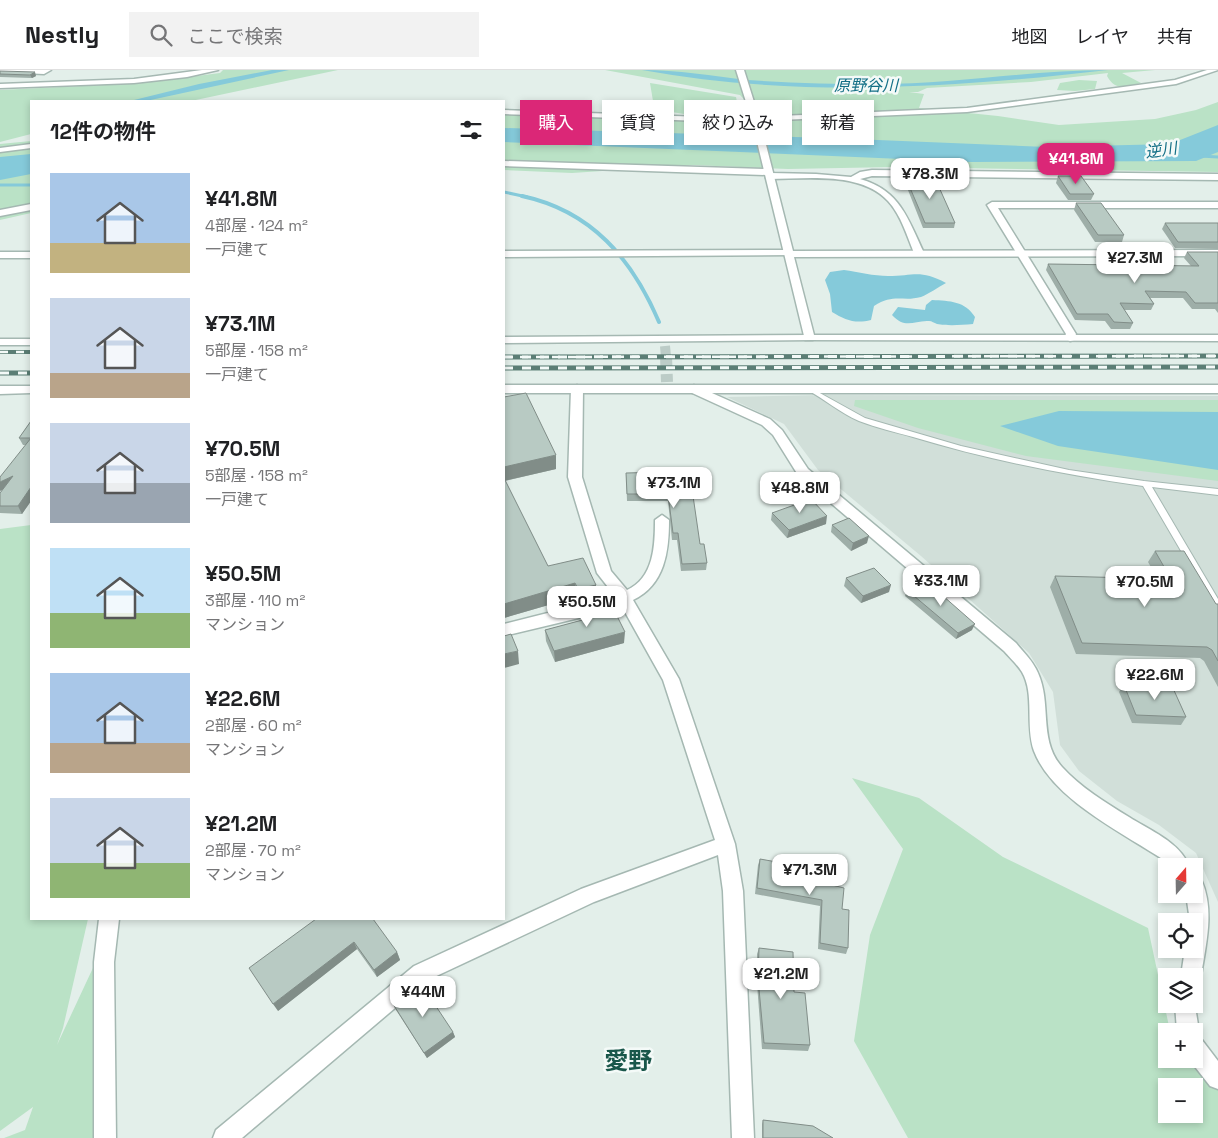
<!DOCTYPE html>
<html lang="ja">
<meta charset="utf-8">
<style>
:root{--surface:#fff;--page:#f2f2f2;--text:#202124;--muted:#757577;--line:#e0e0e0;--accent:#db2777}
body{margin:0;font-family:"Space Grotesk","Noto Sans JP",sans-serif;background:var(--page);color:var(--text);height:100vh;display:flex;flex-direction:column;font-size:19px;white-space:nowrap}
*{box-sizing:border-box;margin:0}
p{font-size:16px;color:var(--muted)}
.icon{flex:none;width:28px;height:28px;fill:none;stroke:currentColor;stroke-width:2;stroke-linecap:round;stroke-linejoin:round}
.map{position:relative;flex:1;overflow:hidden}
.panel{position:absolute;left:30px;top:30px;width:475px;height:820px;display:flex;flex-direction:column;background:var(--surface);border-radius:0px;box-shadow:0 2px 8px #0003}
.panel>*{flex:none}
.hud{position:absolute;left:520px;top:30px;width:475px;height:45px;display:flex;gap:10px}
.needle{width:32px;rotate:20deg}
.fabs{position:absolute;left:1158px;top:788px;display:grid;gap:10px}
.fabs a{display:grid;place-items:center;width:45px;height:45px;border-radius:0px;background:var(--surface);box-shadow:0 2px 8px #0003;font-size:25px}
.price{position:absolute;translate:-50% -42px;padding:0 11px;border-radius:10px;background:#fff;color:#222;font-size:16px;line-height:32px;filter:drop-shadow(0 1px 2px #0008)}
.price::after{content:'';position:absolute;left:50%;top:30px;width:15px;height:11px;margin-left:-8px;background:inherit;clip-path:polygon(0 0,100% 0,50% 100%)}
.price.on{background:var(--accent);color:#fff}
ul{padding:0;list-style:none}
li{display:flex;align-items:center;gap:15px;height:125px;padding:0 20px}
li span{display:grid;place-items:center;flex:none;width:140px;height:100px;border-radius:0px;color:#555}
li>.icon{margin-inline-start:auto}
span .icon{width:60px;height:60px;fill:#fffc;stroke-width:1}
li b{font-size:21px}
h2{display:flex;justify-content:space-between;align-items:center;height:60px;padding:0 20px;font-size:21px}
.pill{padding:0 18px;border-radius:0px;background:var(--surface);box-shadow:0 2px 8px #0003;font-size:18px;line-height:45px}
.pill.on{background:var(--accent);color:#fff}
header{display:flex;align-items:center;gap:30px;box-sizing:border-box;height:70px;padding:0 25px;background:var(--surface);border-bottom:1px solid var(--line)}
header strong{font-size:24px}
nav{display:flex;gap:28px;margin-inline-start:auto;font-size:18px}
.search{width:350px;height:45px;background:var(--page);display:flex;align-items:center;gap:12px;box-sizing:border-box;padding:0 18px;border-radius:0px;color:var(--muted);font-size:19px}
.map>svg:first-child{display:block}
.built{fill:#d1dfd9}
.green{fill:#bae2c6;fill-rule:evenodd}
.water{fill:#85cada}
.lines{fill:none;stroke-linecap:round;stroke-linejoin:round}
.stream-far1{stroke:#85cada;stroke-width:3}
.stream{stroke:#85cada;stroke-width:4}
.minor-tunnel-far1{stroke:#bcccc7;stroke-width:10;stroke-dasharray:10 5;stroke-linecap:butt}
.minor-tunnel{stroke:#bcccc7;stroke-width:12;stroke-dasharray:12 6;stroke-linecap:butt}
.service-casing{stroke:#a5b8b2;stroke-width:2}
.minor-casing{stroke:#a5b8b2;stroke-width:3}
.tertiary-casing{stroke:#a5b8b2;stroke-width:3}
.service{fill:#fff;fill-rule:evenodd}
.minor{fill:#fff;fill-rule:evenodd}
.tertiary{fill:#fff;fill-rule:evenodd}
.rail-far1-casing{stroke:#5b7e75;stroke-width:4}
.rail-casing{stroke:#5b7e75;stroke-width:5}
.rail-far1{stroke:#f4faf8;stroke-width:2.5;stroke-dasharray:8;stroke-linecap:butt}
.rail{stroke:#f4faf8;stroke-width:3;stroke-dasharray:9;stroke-linecap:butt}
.wall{fill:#9eaea8}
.shaded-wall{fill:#818d88}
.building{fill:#b8cac3;stroke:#818d88}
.labels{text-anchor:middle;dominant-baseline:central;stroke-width:5;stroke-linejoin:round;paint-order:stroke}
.far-water-label{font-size:16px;font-style:italic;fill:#136f86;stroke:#f4faf8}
.near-quarter-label{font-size:24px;font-weight:bold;fill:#19574a;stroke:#f4faf8}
</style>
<header>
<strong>Nestly</strong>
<div class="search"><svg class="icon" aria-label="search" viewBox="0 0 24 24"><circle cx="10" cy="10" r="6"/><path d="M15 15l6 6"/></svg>ここで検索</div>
<nav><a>地図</a><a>レイヤ</a><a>共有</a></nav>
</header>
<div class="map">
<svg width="1218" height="1068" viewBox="0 0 1218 1068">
<rect width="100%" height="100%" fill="#e3efea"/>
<path class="built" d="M822 325 1218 326V832L1196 783 1159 755 1117 731 1079 701 1060 675 1053 622 1029 583 921 486 818 400 784 354 727 327Z"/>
<g class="green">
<path d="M223 0H338L191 31H31V64L0 72V20L142 13 220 3Z"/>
<path d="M605 0H1155L1122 3 1141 13C1126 17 1115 21 1107 6L1108 3 1031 12 927 18 918 22H909L924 24 919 38 998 46 1059 55 1155 49 1196 40 1218 32V102L894 97 788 99 693 95 572 103 504 100V40L732 50 771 44 759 45 740 25Z"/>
<path d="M1079 10 1097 11 1095 19 1075 21 1057 20 1060 13Z"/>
<path d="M650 13 736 27 740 46C710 46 683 47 654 37Z"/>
<path d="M31 71V143L0 150V74Z"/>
<path d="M855 330H1218V411L1026 386 918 358 854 336Z"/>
<path d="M31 455V849H88L63 958 57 975 106 870 105 1068H4L25 1060 33 1037 0 1061V459Z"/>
<path d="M852 708 919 728 1003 787 1148 858 1170 961H1166V989H1194V987L1218 999V1068H908L854 971 870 865 903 779ZM1166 1016H1194V1044H1166Z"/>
</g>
<g class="water">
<path d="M272 0H289L146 31H130L199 14Z"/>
<path d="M642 0C678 0 712 6 748 10 790 13 834 14 877 14 954 14 1031 0 1108 0 954 18 795 28 642 0Z"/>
<path d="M1218 55V82L1196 91 972 92 504 72V58L829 68 1047 77 1170 74Z"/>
<path d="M31 84V104L0 110V87Z"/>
<path d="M844 200C858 202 874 206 888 206 914 206 920 199 946 213 938 217 929 224 921 227 903 232 894 223 874 236L871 250C855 254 845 250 832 242L830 224 825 210 830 202Z"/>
<path d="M932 230C950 231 965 231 975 247L973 254C961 255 948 256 937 254 934 253 932 251 929 251 914 250 906 260 892 245L898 237 925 240 926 235Z"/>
<path d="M1059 341 1218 342V400L1058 376 1000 356Z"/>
</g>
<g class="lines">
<g class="stream-far1">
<path d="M1200 86 1218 87"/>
<path d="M0 115H31"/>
<path d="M504 122 527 127"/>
</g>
<path class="stream" d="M522 126C592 141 632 189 659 252"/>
<path class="minor-tunnel-far1" d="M665 276 666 287"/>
<path class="minor-tunnel" d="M666 286 667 312"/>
<g class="service-casing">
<path id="service" d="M809 317 865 348 961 376 1069 400 1144 411 1218 419V425L1152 417 1218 529V540L1215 539 1143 416C1065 405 989 390 913 367 895 362 877 358 859 351 840 343 825 329 807 320L806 319Z"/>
</g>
<g class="minor-casing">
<g id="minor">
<path d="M0 0H51L44 4 0 2Z"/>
<path d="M202 0H218L187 7 134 13 0 18V14L134 9Z"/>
<path d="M1207 0H1218L1176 14 967 42 732 52 504 44V40L732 48 967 38 1175 10Z"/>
<path d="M31 74V78L0 82V78Z"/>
<path d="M504 91 768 99 771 100V103L816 104 851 107 860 102 872 100 1218 104V110L872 106 860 109C900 120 908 149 924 183L919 186 914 183C907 166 901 145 888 131 860 101 806 109 769 109L766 108V105L504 96Z"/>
<path d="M1218 132V138H998L1076 264 1074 270 1070 271 1064 268 1066 264 987 135 992 132Z"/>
<path d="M31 134V140L0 146V140Z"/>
<path d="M789 180 792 181V185L504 187V181Z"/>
<rect x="0" y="182" width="31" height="6"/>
<path d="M809 265 813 266V270L504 273V267Z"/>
<rect x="0" y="269" width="31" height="6"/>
<path d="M577 315 583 319 582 407 611 501 627 520C654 508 655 475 655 450L662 445 669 450C669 481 665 515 633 530L679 609 735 774 743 821 754 1068H732L723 821 718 785 594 832 428 910 242 1068H213L216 1060 414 896 581 819 715 770 663 610 621 535 579 548 504 566V554L615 526 597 503 568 407 571 319Z"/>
<path d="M694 315 770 349 782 360 808 399 1016 573C1024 583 1033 591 1038 603 1052 634 1038 670 1062 697 1080 717 1106 733 1129 747 1149 760 1180 772 1189 796H1169L1164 790C1123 763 1052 729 1034 681 1025 656 1035 624 1022 602 1017 594 1010 588 1004 581L798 405 773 365 762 355 690 322 688 319Z"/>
<path d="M1194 806 1201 809C1215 840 1206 873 1201 906L1198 913 1194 915V906H1181L1185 879H1194V851H1190L1186 824H1194Z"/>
<path d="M99 849H119L114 892 116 1068H94V892Z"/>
<path d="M1194 930 1199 961 1196 968 1202 970 1218 991V1019L1210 1016 1189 989H1194V961H1177L1175 934H1194Z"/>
</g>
</g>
<g class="tertiary-casing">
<g id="tertiary">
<path d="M736 0H744L760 51 793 181 1218 180V186L794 187 814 265H1218V271L805 270 752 51Z"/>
<rect x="504" y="315" width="714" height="8"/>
<path d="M0 316H31V323L0 324Z"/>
</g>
</g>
<use href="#service" class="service"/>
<use href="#minor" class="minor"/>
<use href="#tertiary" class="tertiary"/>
<g class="rail-far1-casing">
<g id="rail-far1">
<path d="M0 282H31"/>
<path d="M504 287 1218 286"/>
</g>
</g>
<g class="rail-casing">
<g id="rail">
<path d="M504 287 1218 286"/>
<path d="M504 298 1218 297"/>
<path d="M0 303H31"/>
</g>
</g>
<use href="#rail-far1" class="rail-far1"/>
<use href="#rail" class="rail"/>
</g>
<g class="wall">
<path d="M0 1 36 6 32 8 0 7Z"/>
<path d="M905 106 955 153 954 158H923L904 110Z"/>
<path d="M1058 106 1094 124 1091 130H1068L1056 113Z"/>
<path d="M1076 133 1124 165 1122 172H1095L1074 140Z"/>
<path d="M1165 153H1218V179L1175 178 1162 159Z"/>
<path d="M1187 182H1218V243L1215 239H1192L1183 228H1150L1154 234 1151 240H1124L1133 253 1130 259H1111L1105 251 1075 250 1046 200 1048 194 1191 196 1184 188Z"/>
<path d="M504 327 556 399 505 411 548 496 596 515V529L579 533 576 527 504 548Z"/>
<path d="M31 351V431L22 444 0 443V423L3 419 26 375H23L19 368Z"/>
<path d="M626 403 665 406 700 474 707 493 706 500 681 501 677 470H672L668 431H627Z"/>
<path d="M772 443 826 454 787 468 771 450Z"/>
<path d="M832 455 867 473 851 481 831 462Z"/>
<path d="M1155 481 1216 534H1218V617L1204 591 1200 588 1076 584 1050 517 1055 506 1158 509 1148 492Z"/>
<path d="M846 508 889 522 861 533 844 516Z"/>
<path d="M907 520 972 560 956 569 905 526Z"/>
<path d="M585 537 624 573 555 592 546 571 545 560 586 549Z"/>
<path d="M1124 615 1186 647 1181 655 1132 653 1119 622Z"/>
<path d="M760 789 820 812 842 839 848 878 846 884 818 879 820 836 755 824 758 795Z"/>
<path d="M316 849 397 882 400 890 377 907 357 879 278 941Z"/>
<path d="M759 878 794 922 810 975 808 981 762 979 757 914V884Z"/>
<path d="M393 934 453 962 455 967 427 988 396 940Z"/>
<path d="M763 1050 833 1068H762V1054Z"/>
</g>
<g class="shaded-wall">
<path d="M35 2 36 6 32 8 30 5Z"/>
<path d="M556 385V399L504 411V397Z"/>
<path d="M13 406 18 413 0 421V412Z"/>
<path d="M31 417V431L22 444 18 436Z"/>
<path d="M827 446 826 454 787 468 789 460Z"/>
<path d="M869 466 867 473 851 481 853 473Z"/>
<path d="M575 513 576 527 504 548V534Z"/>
<path d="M596 515V529L579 533 578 519Z"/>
<path d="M891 515 889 522 861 533 863 526Z"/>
<path d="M975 554 972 560 956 569 958 563Z"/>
<path d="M625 562 624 573 555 592 554 581Z"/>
<path d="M518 581 519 594 504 598V584Z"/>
<path d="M354 872 357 879 278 941 273 934Z"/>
<path d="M397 882 400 890 377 907 374 900Z"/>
<path d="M453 962 455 967 427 988 424 983Z"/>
</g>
<g class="building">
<path d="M0 1 35 2 30 5 0 4Z"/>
<path d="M905 106H934L955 153H925Z"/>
<path d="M1058 106H1081L1094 124H1070Z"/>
<path d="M1076 133H1101L1124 165H1098Z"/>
<path d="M1165 153H1218V172H1178Z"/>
<path d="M1187 182H1218V233H1195L1186 222 1145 221 1154 234 1120 233 1133 253 1114 252 1108 244H1077L1048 194 1199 196Z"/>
<path d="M526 323 556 385 504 397V327Z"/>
<path d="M31 351V368H19Z"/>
<path d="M31 368V417L18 436H0V423L13 406 0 412V407Z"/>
<path d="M665 402V406L690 405 700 474H704L707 493 682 494 678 463H673L668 424H627L626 403Z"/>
<path d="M504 408 548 496 583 488 596 515 578 519 575 513 504 534Z"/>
<path d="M811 429 827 446 789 460 772 443Z"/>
<path d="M849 448 869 466 853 473 832 455Z"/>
<path d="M1155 481H1184L1216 534H1218V591L1212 580 1207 577 1082 573 1055 506 1171 509Z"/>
<path d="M874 498 891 515 863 526 846 508Z"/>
<path d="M926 511 975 554 958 563 907 520Z"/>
<path d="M602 532 604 534 610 532 625 562 554 581 545 560 590 548 585 537Z"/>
<path d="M511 564 518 581 504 584V566Z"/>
<path d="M1124 615 1172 616 1186 647 1136 645Z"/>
<path d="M760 789 821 800 820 812 844 818 842 839 849 840 848 878 820 873 822 830 757 818Z"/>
<path d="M316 849H373L397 882 374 900 354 872 273 934 249 898Z"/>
<path d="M759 878 793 882 794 922 805 923 810 975 764 973 758 908Z"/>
<path d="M420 912 453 962 424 983 393 934Z"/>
<path d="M763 1050 813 1056 833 1068H763Z"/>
</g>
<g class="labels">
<g class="far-water-label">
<text x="866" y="15">原野谷川</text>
<text transform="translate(1161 80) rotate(-8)">逆川</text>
</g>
<g class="near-quarter-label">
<text x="628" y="990">愛野</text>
</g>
</g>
</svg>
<div class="fabs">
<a><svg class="needle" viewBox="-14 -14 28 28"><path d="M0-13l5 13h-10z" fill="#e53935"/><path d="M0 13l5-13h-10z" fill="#757577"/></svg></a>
<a><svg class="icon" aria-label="locate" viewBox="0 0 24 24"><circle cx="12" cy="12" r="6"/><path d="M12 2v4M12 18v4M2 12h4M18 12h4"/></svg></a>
<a><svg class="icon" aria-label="layers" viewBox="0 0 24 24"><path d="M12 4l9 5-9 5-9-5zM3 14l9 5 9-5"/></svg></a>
<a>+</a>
<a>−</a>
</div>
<b class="price on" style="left:1076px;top:115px">¥41.8M</b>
<b class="price" style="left:930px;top:130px">¥78.3M</b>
<b class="price" style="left:1135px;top:214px">¥27.3M</b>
<b class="price" style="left:674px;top:439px">¥73.1M</b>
<b class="price" style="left:800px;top:444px">¥48.8M</b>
<b class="price" style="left:941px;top:537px">¥33.1M</b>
<b class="price" style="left:1145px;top:538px">¥70.5M</b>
<b class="price" style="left:587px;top:558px">¥50.5M</b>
<b class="price" style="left:1155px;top:631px">¥22.6M</b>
<b class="price" style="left:810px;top:826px">¥71.3M</b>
<b class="price" style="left:781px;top:930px">¥21.2M</b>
<b class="price" style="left:423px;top:948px">¥44M</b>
<div class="hud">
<a class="pill on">購入</a>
<a class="pill">賃貸</a>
<a class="pill">絞り込み</a>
<a class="pill">新着</a>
</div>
<section class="panel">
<h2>12件の物件<svg class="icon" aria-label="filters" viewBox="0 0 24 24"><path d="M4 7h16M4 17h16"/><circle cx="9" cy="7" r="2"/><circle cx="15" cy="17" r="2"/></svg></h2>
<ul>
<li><span style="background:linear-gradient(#a9c7e8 70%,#c2b280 0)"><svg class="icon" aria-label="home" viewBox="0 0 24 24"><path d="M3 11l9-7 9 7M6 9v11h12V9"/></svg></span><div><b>¥41.8M</b><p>4部屋 · 124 m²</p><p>一戸建て</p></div></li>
<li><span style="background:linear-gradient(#c9d6e8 75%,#b9a48a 0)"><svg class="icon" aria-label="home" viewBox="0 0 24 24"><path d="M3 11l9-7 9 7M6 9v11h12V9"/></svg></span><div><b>¥73.1M</b><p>5部屋 · 158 m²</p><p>一戸建て</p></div></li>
<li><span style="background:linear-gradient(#c9d6e8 60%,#9aa5b1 0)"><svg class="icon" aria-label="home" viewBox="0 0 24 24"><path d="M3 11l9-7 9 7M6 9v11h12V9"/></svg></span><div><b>¥70.5M</b><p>5部屋 · 158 m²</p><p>一戸建て</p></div></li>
<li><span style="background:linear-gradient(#bfe0f5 65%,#8fb573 0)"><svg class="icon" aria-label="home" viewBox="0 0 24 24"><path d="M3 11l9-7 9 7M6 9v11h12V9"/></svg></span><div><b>¥50.5M</b><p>3部屋 · 110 m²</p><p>マンション</p></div></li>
<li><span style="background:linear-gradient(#a9c7e8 70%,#b9a48a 0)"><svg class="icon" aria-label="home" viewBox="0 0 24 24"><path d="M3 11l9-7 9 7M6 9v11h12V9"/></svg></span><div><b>¥22.6M</b><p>2部屋 · 60 m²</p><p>マンション</p></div></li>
<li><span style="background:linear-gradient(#c9d6e8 65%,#8fb573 0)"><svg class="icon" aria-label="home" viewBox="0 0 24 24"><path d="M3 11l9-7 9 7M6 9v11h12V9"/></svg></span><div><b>¥21.2M</b><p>2部屋 · 70 m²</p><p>マンション</p></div></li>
</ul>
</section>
</div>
